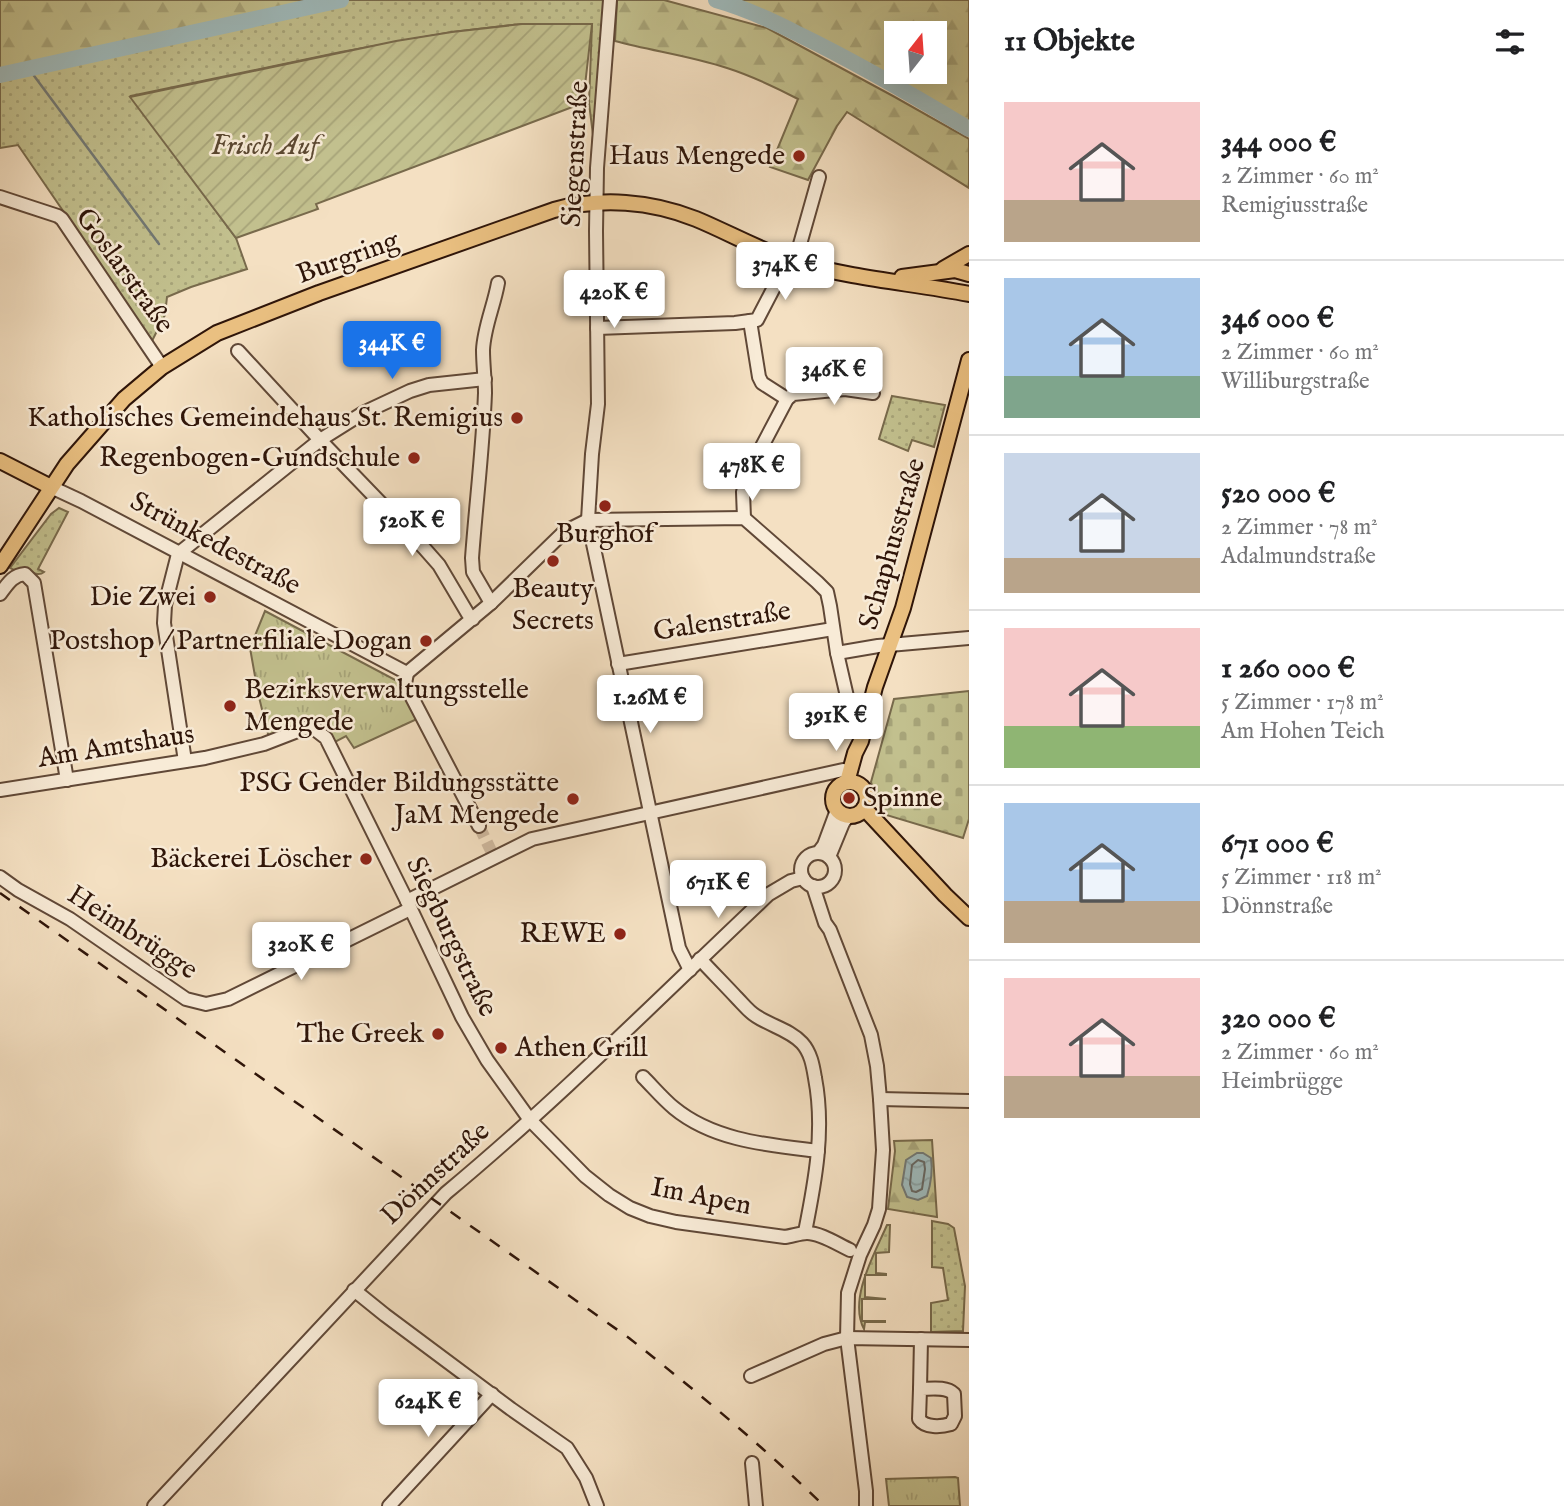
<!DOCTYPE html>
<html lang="de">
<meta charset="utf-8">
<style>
:root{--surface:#fff;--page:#f2f2f2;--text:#202124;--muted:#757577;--line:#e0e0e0;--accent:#1a73e8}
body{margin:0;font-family:"IM FELL English",serif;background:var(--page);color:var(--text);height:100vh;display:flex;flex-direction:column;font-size:26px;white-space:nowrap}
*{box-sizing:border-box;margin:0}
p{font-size:23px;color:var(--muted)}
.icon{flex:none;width:38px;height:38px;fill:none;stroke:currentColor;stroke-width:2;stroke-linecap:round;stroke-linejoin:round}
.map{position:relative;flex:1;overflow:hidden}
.side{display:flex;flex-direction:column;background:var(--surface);width:595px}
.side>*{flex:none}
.needle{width:46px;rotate:17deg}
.controls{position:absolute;left:884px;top:21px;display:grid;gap:14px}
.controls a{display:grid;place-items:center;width:63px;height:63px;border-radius:0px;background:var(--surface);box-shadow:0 7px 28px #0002;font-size:35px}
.price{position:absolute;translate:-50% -60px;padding:0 16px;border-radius:7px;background:#fff;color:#222;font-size:23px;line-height:46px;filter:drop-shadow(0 2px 4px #0008)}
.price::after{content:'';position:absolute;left:50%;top:42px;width:21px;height:16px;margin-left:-10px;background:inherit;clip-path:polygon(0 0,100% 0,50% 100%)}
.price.on{background:var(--accent);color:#fff}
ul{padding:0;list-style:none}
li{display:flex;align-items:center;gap:21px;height:175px;padding:0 35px}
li+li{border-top:2px solid var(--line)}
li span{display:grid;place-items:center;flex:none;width:196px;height:140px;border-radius:0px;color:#555}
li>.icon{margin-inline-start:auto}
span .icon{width:84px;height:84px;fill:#fffc;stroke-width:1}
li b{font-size:30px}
h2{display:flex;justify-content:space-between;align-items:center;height:84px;padding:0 35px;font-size:30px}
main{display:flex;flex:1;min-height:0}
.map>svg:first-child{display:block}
.grass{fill:url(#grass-dots);stroke:#786a4c;stroke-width:2}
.forest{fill:url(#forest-firs);stroke:#786a4c;stroke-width:2;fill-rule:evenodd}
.cemetery{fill:url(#cemetery-stones);stroke:#786a4c;stroke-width:2}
.park{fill:url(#park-tufts);stroke:#786a4c;stroke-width:2}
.garden{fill:url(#garden-furrows);stroke:#786a4c;stroke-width:2}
.water{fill:url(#water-waves);stroke:#727975;stroke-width:2}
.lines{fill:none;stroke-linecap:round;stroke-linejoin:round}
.shore{stroke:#676863;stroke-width:2}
.stream{stroke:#727975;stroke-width:2.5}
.river{stroke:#9fbbbd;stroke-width:16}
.minor-tunnel{stroke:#cdb79d;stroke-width:12;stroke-dasharray:12 6;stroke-linecap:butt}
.minor-casing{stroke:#604837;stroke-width:16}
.major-casing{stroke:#2f1509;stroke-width:18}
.minor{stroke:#f8ebd7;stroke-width:12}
.major{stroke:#eac081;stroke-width:14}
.rail{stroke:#2f1509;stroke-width:2.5;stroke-dasharray:12 12;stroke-linecap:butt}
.poi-dot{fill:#8f2418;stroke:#f8ebd7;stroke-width:2.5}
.labels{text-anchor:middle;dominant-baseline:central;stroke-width:5;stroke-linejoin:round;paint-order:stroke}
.park-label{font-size:28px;font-style:italic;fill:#5b4831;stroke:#f8ebd7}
.street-label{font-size:28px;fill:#2f1509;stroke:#f8ebd7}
.poi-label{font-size:28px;fill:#2f1509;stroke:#f8ebd7;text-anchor:end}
</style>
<main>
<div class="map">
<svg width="969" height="1506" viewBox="0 0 969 1506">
<defs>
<pattern id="grass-dots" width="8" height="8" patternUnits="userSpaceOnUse" patternTransform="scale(1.75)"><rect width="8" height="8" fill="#c2c08e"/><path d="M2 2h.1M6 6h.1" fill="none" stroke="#a7a479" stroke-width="1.8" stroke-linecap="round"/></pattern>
<pattern id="forest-firs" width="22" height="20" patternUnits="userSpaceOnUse" patternTransform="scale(1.75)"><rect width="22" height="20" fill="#c2c08e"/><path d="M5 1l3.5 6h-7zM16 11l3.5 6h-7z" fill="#a7a479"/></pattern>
<pattern id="cemetery-stones" width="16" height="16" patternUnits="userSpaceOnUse" patternTransform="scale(1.75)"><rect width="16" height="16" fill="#c2c08e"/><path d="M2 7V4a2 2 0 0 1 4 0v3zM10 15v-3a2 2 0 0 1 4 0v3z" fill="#a7a479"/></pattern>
<pattern id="park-tufts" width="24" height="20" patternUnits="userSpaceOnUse" patternTransform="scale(1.75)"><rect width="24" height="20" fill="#c2c08e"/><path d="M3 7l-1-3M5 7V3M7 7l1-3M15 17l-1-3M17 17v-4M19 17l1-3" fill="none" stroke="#a7a479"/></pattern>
<pattern id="garden-furrows" width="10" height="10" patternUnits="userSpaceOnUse" patternTransform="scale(1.75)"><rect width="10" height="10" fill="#c2c08e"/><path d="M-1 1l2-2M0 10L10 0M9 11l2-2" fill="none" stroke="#a7a479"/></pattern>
<pattern id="water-waves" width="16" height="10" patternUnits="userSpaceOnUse" patternTransform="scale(1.75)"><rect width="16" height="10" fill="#9fbbbd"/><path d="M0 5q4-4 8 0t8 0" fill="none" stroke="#89a0a1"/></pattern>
</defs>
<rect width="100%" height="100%" fill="#f4e0c2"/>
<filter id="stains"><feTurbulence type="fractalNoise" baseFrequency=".00286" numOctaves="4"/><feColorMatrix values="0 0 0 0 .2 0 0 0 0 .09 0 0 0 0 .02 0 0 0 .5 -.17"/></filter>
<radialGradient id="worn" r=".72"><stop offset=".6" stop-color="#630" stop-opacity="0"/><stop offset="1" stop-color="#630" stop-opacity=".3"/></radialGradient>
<g class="grass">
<path d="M341 0H604L593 163 591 161 593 135 589 103 592 24H522L452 32 341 52 131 96 236 238 247 269 191 287 167 297 165 315 152 341 18 145 0 148V75Z"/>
<path d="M892 396 945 405 934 447 912 440 908 451 879 439Z"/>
<path d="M59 508 68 512 38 569 44 572C36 579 27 566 14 570L10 568 51 514Z"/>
<path d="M932 1221 948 1224 954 1228 965 1286 963 1331 931 1332V1303L948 1300 943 1268 932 1267Z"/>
<path d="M887 1225H890L889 1252 876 1253V1273L886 1274V1275H865V1297L886 1299H862V1321H885V1322H865L864 1329C848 1299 875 1253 887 1225Z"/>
</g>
<g class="forest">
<path d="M0 0H341L0 76Z"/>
<path d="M617 0H664L767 28 893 96 969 139V188L847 112 837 126 808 180 770 167 798 99C775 87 752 76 727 68 691 56 652 51 615 41Z"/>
<path d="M716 0H969V129C914 96 858 63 800 35 773 21 745 8 716 0ZM934 33V72H896V33Z"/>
<path d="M932 1140 937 1217 888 1209 895 1151 894 1141Z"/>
</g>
<path class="cemetery" d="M969 691V819L963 838 883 814 878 804 871 782 894 699Z"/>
<g class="park">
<path d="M265 611 401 683 417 719 354 748 346 736 335 742 327 729 312 722 269 738 258 693 250 648Z"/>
<path d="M955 1477 958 1478 960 1506H889L886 1479Z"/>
</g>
<path class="garden" d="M522 24H592L583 103 316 204 318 209 236 238 130 97 396 41 452 32Z"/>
<path class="water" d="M917 1153H923L931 1158C933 1171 931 1183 927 1196L918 1200 907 1197 902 1185 906 1160Z"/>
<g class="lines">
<path class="shore" d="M918 1160 924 1162 925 1169 922 1189 916 1192 912 1191 910 1184 912 1165Z"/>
<g class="stream">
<path d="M795 32 799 27"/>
<path d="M29 69 159 244"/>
</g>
<g class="river">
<path d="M716 0C745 8 773 21 800 35 858 63 914 96 969 129"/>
<path d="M0 75 341 0"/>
</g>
<path class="minor-tunnel" d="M479 826 494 857"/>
<g class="minor-casing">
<g id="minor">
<path d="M610 0 597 168 596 231 598 404 592 454 588 520 679 948 690 970"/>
<path d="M0 197 58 216 62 219 162 367"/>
<path d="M795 262 819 177"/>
<path d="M750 321 759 377 762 383 787 399"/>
<path d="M597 328 735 323 757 320 782 272"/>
<path d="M238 351 320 440 424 548 439 565 468 614 473 619"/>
<path d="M51 487 81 501 407 673"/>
<path d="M744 518 743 492 748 473 787 399 793 394 845 389 873 393"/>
<path d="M0 594C7 585 12 575 25 574L34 583 67 780"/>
<path d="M491 603 473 572 472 558C476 503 483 448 485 393 485 379 483 364 483 350 484 327 494 306 498 283"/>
<path d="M837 653 878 646 969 638"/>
<path d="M618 664 833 629"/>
<path d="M407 673 491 603 564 532 588 520 744 518 817 582 827 592 830 606 837 653 854 727"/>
<path d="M407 673 405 684 479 826"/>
<path d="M185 761 164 623 165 605 178 554 320 440 363 413 410 391 429 385 485 379"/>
<path d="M0 790 205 758 264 744 308 727 313 728 326 738 407 901 462 1017 487 1060 530 1120 585 1176 609 1195 630 1208 650 1216 676 1222 785 1237C792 1236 801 1233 807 1233 821 1233 837 1244 850 1250"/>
<path d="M818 853 824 845 837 810"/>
<circle cx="818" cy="870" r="17"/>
<path d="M829 857 843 823 848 816"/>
<path d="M0 877 18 890 70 919 186 999 206 1004 228 999 410 909"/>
<path d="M813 886 825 923 830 930 871 1035 877 1066 880 1099 883 1150 879 1209 874 1225 860 1255 848 1293 847 1338 866 1491V1506"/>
<path d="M407 901 532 839 843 770"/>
<path d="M700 959C712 972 725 985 737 998 743 1004 749 1012 756 1016 771 1026 790 1030 802 1043 811 1053 813 1066 815 1078 825 1130 815 1182 805 1232"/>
<path d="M643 1077C653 1087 663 1099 674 1108 714 1141 769 1145 818 1151"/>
<path d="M880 1099 969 1101"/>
<path d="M354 1290 385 1315 511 1409 567 1448 586 1478 597 1506"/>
<path d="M751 1376 824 1344 847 1338 969 1340"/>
<path d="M920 1389C930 1389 946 1386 954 1394L955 1416 951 1424C941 1427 925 1428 919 1419Z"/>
<path d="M920 1389 921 1339"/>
<path d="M752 1463 756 1506"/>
<path d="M154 1506 446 1193C559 1099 662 995 769 894L791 881 803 878"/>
<path d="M389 1506 492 1394"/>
</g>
</g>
<g class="major-casing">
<g id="major">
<path d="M943 269 969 254"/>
<path d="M902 277 955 270 969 274"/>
<path d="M0 461 51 487"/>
<path d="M0 566 67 464 124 399 162 367 217 333 319 293 554 210C601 197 651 201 696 219 730 233 764 253 800 263 855 279 913 283 969 294"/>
<path d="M847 782 855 753 861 741 875 687 903 608 969 360"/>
<circle cx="850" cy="799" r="17"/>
<path d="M864 808 945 895 969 918"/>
</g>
</g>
<use href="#minor" class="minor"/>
<use href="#major" class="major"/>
<path class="rail" d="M0 893 629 1338C696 1391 763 1446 824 1506"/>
</g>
<g class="poi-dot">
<circle cx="799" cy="156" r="7"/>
<circle cx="517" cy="418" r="7"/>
<circle cx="414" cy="458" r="7"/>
<circle cx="605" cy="506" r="7"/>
<circle cx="553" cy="561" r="7"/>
<circle cx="210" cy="597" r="7"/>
<circle cx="426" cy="641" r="7"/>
<circle cx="230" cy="706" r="7"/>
<circle cx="849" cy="798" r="7"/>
<circle cx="573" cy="799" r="7"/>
<circle cx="366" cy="859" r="7"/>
<circle cx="620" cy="934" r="7"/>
<circle cx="438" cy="1034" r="7"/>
<circle cx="501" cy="1048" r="7"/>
</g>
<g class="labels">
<g class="park-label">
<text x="265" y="146">Frisch Auf</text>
</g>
<g class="street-label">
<text transform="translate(576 154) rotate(-87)">Siegenstraße</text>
<text transform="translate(348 258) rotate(-20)">Burgring</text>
<text transform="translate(124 271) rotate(54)">Goslarstraße</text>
<text transform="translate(215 544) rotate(28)">Strünkedestraße</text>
<text transform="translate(893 544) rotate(-74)">Schaphusstraße</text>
<text transform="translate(722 622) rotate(-9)">Galenstraße</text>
<text transform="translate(116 747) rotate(-9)">Am Amtshaus</text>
<text transform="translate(132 933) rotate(33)">Heimbrügge</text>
<text transform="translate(451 937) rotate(64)">Siegburgstraße</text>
<text transform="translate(436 1174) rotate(-43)">Dönnstraße</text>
<text transform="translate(701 1197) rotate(11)">Im Apen</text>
</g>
<g class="poi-label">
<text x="785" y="156">Haus Mengede</text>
<text x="503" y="418">Katholisches Gemeindehaus St. Remigius</text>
<text x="400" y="458">Regenbogen-Gundschule</text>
<text x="605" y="534" text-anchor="middle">Burghof</text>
<text x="553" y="589" text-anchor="middle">Beauty<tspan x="553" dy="32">Secrets</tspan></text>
<text x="196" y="597">Die Zwei</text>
<text x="412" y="641">Postshop / Partnerfiliale Dogan</text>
<text x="244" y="690" text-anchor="start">Bezirksverwaltungsstelle<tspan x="244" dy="32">Mengede</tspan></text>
<text x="559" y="783">PSG Gender Bildungsstätte<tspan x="559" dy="32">JaM Mengede</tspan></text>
<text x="863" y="798" text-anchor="start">Spinne</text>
<text x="352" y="859">Bäckerei Löscher</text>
<text x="606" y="934">REWE</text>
<text x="424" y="1034">The Greek</text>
<text x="515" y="1048" text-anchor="start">Athen Grill</text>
</g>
</g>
<rect width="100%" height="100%" filter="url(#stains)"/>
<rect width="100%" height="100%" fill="url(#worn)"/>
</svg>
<div class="controls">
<a><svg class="needle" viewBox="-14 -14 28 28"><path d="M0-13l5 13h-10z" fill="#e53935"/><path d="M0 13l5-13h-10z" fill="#757577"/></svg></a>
</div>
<b class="price" style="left:785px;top:302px">374K €</b>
<b class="price" style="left:614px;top:330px">420K €</b>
<b class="price on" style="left:392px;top:381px">344K €</b>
<b class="price" style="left:834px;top:407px">346K €</b>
<b class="price" style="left:752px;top:503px">478K €</b>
<b class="price" style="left:412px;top:558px">520K €</b>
<b class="price" style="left:650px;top:735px">1.26M €</b>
<b class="price" style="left:836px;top:753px">391K €</b>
<b class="price" style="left:718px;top:920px">671K €</b>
<b class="price" style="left:301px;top:982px">320K €</b>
<b class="price" style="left:428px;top:1439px">624K €</b>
</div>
<section class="side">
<h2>11 Objekte<svg class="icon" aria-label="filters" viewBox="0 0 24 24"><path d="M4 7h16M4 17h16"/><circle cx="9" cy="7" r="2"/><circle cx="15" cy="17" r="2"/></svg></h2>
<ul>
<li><span style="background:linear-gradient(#f6c9c9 70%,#b9a48a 0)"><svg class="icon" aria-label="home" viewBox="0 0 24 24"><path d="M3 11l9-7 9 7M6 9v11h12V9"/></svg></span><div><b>344 000 €</b><p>2 Zimmer · 60 m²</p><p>Remigiusstraße</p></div></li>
<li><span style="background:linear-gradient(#a9c7e8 70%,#7fa58c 0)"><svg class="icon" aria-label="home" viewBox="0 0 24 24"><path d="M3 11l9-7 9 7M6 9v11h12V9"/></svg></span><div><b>346 000 €</b><p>2 Zimmer · 60 m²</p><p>Williburgstraße</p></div></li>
<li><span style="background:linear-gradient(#c9d6e8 75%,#b9a48a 0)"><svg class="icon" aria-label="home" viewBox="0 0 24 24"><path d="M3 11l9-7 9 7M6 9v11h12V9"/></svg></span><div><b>520 000 €</b><p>2 Zimmer · 78 m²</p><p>Adalmundstraße</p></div></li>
<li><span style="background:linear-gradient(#f6c9c9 70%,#8fb573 0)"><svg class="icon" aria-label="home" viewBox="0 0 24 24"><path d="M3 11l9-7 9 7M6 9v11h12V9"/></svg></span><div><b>1 260 000 €</b><p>5 Zimmer · 178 m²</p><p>Am Hohen Teich</p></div></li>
<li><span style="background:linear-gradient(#a9c7e8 70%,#b9a48a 0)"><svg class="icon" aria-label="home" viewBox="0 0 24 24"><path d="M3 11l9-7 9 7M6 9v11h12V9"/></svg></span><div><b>671 000 €</b><p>5 Zimmer · 118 m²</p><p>Dönnstraße</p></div></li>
<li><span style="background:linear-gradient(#f6c9c9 70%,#b9a48a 0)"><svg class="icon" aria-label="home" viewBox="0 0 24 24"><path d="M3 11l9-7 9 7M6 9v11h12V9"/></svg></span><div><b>320 000 €</b><p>2 Zimmer · 60 m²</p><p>Heimbrügge</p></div></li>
</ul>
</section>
</main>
